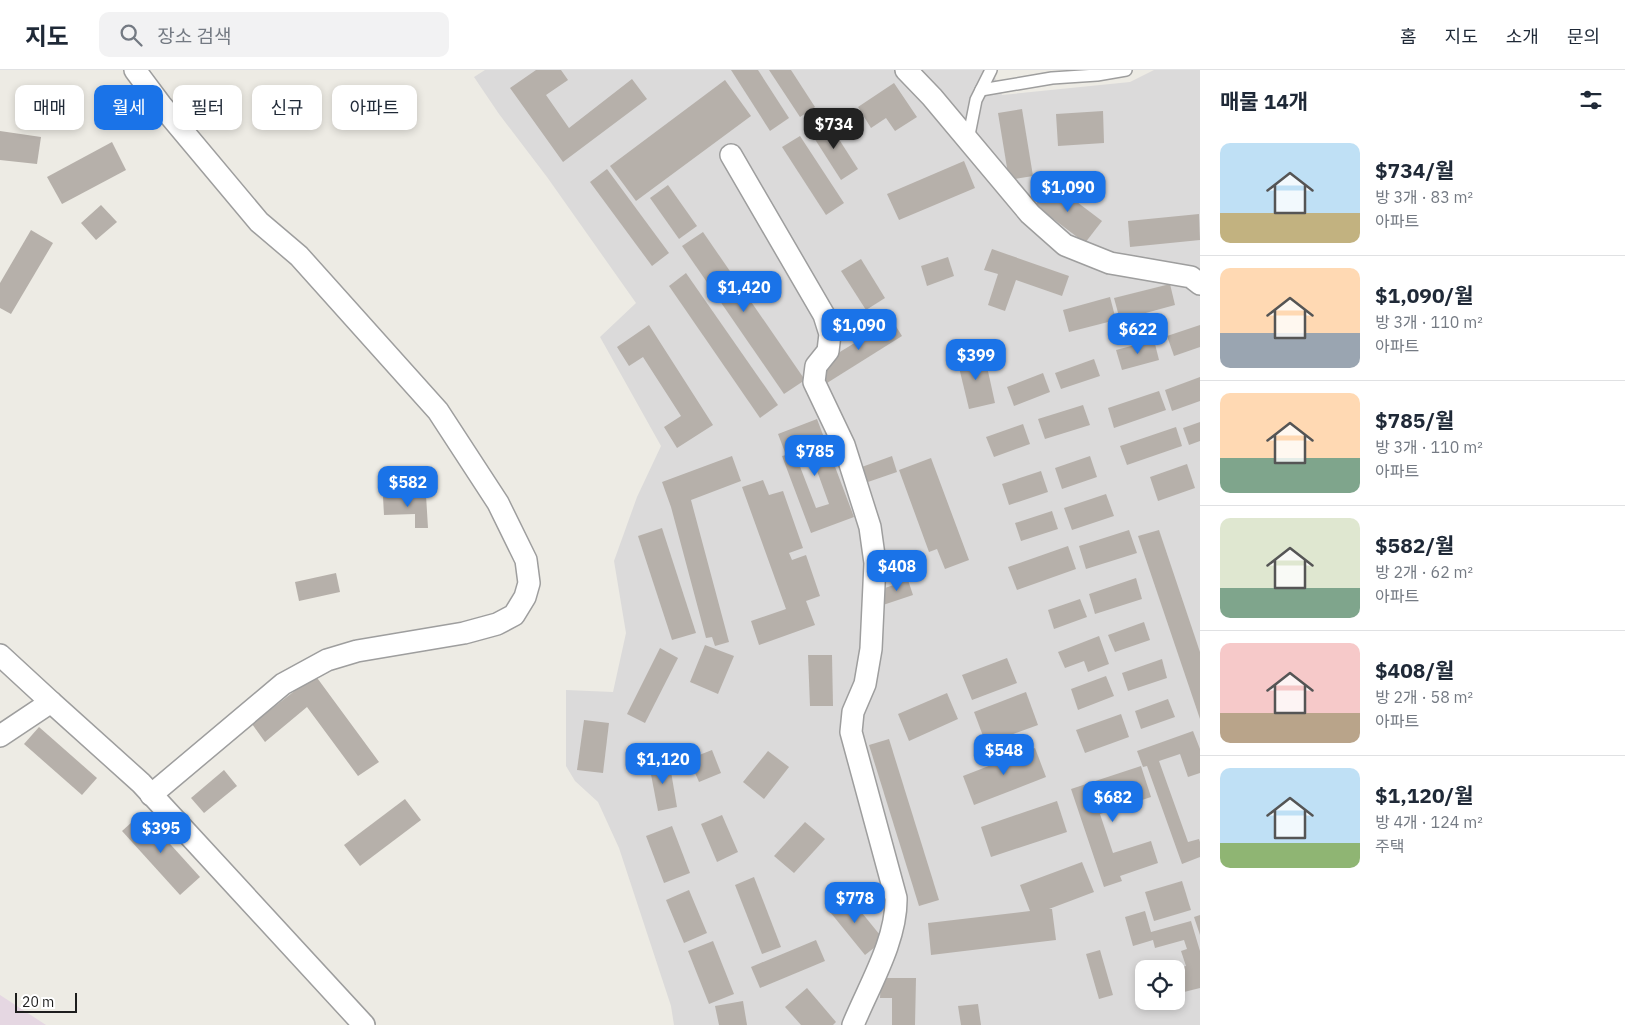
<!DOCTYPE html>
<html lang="ko">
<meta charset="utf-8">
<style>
:root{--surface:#fff;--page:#f2f2f3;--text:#1f2937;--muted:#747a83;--line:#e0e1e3;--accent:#1a73e8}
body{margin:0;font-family:"IBM Plex Sans","Noto Sans KR",sans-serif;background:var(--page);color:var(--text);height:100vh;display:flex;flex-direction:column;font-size:19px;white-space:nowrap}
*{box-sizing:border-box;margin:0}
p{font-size:16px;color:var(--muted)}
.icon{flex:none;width:28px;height:28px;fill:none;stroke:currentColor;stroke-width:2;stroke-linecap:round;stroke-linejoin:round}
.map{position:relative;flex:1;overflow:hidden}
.details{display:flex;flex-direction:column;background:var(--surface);width:425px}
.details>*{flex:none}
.top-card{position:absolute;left:15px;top:15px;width:475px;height:45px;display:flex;gap:10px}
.buttons{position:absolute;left:1135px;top:890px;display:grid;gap:10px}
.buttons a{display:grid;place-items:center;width:50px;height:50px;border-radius:10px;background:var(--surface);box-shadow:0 2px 8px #0003;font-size:25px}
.scale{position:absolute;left:15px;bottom:12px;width:62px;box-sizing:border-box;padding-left:5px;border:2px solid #1d1d1d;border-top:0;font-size:14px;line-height:18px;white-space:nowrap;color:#1d1d1d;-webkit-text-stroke:4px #fff;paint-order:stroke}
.price{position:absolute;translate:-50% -42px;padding:0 11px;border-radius:10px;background:var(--accent);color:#fff;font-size:16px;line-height:32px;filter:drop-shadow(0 1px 2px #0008)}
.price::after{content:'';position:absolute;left:50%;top:30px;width:15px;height:11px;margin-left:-8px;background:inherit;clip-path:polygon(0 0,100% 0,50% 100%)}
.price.current{background:#222;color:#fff}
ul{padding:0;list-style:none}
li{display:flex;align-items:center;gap:15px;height:125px;padding:0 20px}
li+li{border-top:1px solid var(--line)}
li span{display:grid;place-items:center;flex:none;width:140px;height:100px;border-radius:10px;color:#555}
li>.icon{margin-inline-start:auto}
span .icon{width:60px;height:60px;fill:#fffc;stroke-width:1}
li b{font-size:21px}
h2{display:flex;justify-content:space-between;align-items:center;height:60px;padding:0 20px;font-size:21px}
.tag{padding:0 18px;border-radius:10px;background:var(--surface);box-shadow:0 2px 8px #0003;font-size:18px;line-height:45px}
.tag.current{background:var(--accent);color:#fff}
header{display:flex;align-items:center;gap:30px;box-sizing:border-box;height:70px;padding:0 25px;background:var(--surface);border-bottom:1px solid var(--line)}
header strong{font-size:24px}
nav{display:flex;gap:28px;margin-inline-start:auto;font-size:18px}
.search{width:350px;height:45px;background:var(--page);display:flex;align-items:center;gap:12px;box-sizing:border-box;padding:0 18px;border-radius:10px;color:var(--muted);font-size:19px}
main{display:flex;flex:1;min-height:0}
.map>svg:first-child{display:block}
.residential{fill:#dbdada;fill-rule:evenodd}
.industrial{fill:#e5d7e2}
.building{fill:#b6b0aa;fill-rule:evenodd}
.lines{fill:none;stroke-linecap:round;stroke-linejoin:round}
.lane-casing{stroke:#9e9e9e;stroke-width:14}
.street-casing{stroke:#9e9e9e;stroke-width:24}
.lane{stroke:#fff;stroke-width:11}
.street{stroke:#fff;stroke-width:21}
</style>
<header>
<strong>지도</strong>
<div class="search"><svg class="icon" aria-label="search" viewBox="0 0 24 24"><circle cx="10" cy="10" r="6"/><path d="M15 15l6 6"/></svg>장소 검색</div>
<nav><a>홈</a><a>지도</a><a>소개</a><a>문의</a></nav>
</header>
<main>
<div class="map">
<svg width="1200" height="955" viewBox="0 0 1200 955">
<rect width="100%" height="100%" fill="#edebe4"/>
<path class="residential" d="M485 0H992L1002 25 1130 12 1154 0H1200V955H674L671 936 619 778 598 732 575 711 566 696V620L613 622 626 563 614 491 637 427 661 376 600 267 636 233 547 107 499 44 474 7ZM1144 899H1176V931H1144Z"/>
<path class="industrial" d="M0 925 46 955H0Z"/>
<g class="building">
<path d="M536 0H561L568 10 546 25 569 58 632 9 647 29 563 92 510 18Z"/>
<path d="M731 0H758L789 48 770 61Z"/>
<path d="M769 0H791L815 37 800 47Z"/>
<path d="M725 10 751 46 636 131 610 96Z"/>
<path d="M894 13 917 47 895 61 886 48 871 58 858 37Z"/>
<path d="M1022 39 1033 106 1009 110 998 43Z"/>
<path d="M1103 41 1104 73 1058 76 1056 44Z"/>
<path d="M826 49 858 99 841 110 809 60Z"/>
<path d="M0 61 41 67 37 94 0 90Z"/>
<path d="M800 66 844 133 826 145 782 77Z"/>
<path d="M112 72 126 100 62 134 47 107Z"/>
<path d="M964 91 975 118 899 150 887 124Z"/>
<path d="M607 99 669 183 652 196 590 112Z"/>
<path d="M1052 113 1102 151 1085 173 1035 135Z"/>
<path d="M668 115 697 156 679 169 650 128Z"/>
<path d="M101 135 117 152 96 170 81 153Z"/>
<path d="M1199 144 1200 170 1130 177 1128 151Z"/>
<path d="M31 160 53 173 11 244 0 238V213Z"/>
<path d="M703 162 805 310 784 324 682 176Z"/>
<path d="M992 179 1069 206 1062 226 1016 210 1005 241 988 235 998 204 984 200Z"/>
<path d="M948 187 954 206 927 216 921 196Z"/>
<path d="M861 189 885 228 866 240 841 201Z"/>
<path d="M686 203 778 335 760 348 669 216Z"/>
<path d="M1170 214 1175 235 1120 250 1114 228Z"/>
<path d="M1110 227 1116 250 1069 262 1063 240Z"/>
<path d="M892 250 902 266 827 313 817 296Z"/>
<path d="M649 255 713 355 677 378 664 357 681 346 643 287 629 296 617 277Z"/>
<path d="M1200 255V277L1174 286 1167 266Z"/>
<path d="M1154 270 1159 290 1122 300 1116 280Z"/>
<path d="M984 283 995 333 969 339 957 289Z"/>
<path d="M1094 289 1100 306 1061 319 1055 303Z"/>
<path d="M1043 303 1050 322 1014 336 1007 317Z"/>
<path d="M1200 307V331L1172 341 1165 320Z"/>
<path d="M1159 321 1166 340 1114 358 1108 338Z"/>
<path d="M1083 335 1090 355 1045 369 1038 349Z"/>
<path d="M817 349 854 447 811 463 782 386 786 385 778 364ZM808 376 829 434 816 438 794 381Z"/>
<path d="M1200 352V371L1189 375 1183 358Z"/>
<path d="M1023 354 1030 374 994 387 986 367Z"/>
<path d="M1176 357 1182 376 1127 395 1120 376Z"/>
<path d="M732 386 741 411 691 430 729 572 715 576 712 567 706 568 671 437 662 412Z"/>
<path d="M892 386 897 402 865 413 859 398Z"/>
<path d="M1090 386 1097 407 1062 419 1055 398Z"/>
<path d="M931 388 969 490 945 499 937 479 929 482 899 400Z"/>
<path d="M1187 394 1195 418 1158 431 1150 407Z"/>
<path d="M1041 401 1048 422 1009 435 1002 414Z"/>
<path d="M763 410 769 425 783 421 803 478 789 483 792 490 806 485 820 526 806 531 815 555 759 575 751 551 786 539 742 417Z"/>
<path d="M1106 424 1114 446 1072 460 1064 438Z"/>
<path d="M426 425 428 458H415V444L384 445 383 427Z"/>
<path d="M1052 441 1058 459 1021 471 1015 453Z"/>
<path d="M662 458 696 563 672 570 638 466Z"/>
<path d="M1129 460 1137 483 1086 499 1079 476Z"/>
<path d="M1159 460 1200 582V649L1138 466Z"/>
<path d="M1068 476 1076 499 1017 520 1008 497Z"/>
<path d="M336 503 340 522 299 531 295 512Z"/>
<path d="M1136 508 1142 529 1095 544 1089 524Z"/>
<path d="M908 510 913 525 883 535 885 518Z"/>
<path d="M1080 529 1087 547 1054 559 1048 540Z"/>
<path d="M1144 552 1150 570 1115 582 1108 565Z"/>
<path d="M1099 566 1109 594 1088 602 1084 591 1065 598 1058 582Z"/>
<path d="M705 575 734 586 718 624 690 612Z"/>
<path d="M660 578 678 588 645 653 627 644Z"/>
<path d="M808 585H832L833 636H810Z"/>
<path d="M1007 588 1017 613 972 630 962 605Z"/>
<path d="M1162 589 1167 608 1128 621 1122 603Z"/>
<path d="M315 605 379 692 358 706 307 637 265 672 252 654Z"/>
<path d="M1106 606 1114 626 1078 640 1071 619Z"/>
<path d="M1026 622 1038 655 986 674 974 642Z"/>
<path d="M947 623 958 649 909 671 898 644Z"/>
<path d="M1168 629 1175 647 1141 659 1135 641Z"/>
<path d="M1121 644 1129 667 1085 683 1076 660Z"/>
<path d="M584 650 609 653 603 703 577 700Z"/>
<path d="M39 657 97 708 82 725 24 674Z"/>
<path d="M1193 661 1200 679V703L1188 707 1180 684 1159 691 1188 772 1199 769 1200 772V787L1182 794 1147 696 1143 697 1137 681Z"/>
<path d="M889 669 939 830 919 836 869 675Z"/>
<path d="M1035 678 1046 707 974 735 963 706Z"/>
<path d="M712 680 721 703 699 712 689 689Z"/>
<path d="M768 681 789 697 764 729 743 712Z"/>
<path d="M669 690 677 737 658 741 649 694Z"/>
<path d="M1141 696 1151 727 1100 744 1113 783 1151 771 1158 793 1120 806 1122 811 1104 817 1071 719Z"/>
<path d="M224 700 237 716 204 743 191 728Z"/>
<path d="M405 729 421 750 360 796 344 775Z"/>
<path d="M1057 731 1067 762 991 787 981 757Z"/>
<path d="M142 743 200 807 180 825 122 761Z"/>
<path d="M722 745 738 782 717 792 701 754Z"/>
<path d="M805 752 825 769 794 803 774 786Z"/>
<path d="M672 756 690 803 664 813 646 766Z"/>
<path d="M1082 792 1094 822 1049 839H1052L1056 870 931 885 928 853 1030 841 1020 815Z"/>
<path d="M754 807 781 877 762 884 735 815Z"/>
<path d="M1182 811 1191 840 1154 851 1145 822Z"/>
<path d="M689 820 707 863 684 873 666 830Z"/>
<path d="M845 822 884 870 865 885 826 837Z"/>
<path d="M1145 841 1151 862 1191 851 1200 881V918L1176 924V898L1186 896 1181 881 1187 879 1184 870 1155 878 1153 870 1133 876 1125 847Z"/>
<path d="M1200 845V865L1194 847Z"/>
<path d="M816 870 825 891 760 918 751 897Z"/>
<path d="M713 871 734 924 709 934 688 881Z"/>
<path d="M1100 880 1113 925 1099 929 1086 884Z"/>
<path d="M881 908H916L915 955H892V928H880Z"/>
<path d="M807 918 836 952 833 955H801L785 937Z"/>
<path d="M743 931 747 955H719L715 936Z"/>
<path d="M978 934 981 955H961L958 936Z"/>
</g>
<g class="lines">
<g class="lane-casing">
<g id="lane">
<path d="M981 20 1052 8 1097 5 1126 0"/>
<path d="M968 70 976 30 991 0"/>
</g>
</g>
<g class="street-casing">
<g id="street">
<path d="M135 0 161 35 259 152 299 186 438 341 498 433 526 490 529 513 525 527 514 545 497 554 464 563 357 581 327 590 283 614 151 725"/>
<path d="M906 0 932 27 1030 144 1065 175 1110 193 1191 207 1200 214"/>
<path d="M731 85 824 245 830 264 828 281 816 296 814 312 844 375 870 457 875 493 871 579 865 614 853 642 851 662 896 828C897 870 869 916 853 955"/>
<path d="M0 585 51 632"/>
<path d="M0 666 51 632 141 713 364 955"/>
</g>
</g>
<use href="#lane" class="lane"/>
<use href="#street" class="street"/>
</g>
</svg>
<div class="buttons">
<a><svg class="icon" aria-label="locate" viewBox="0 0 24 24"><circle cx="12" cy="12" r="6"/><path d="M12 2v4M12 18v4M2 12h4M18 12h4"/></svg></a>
</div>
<div class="scale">20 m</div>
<b class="price current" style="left:834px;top:80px">$734</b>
<b class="price" style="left:1068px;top:143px">$1,090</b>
<b class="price" style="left:744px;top:243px">$1,420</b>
<b class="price" style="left:859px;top:281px">$1,090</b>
<b class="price" style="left:1138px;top:285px">$622</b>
<b class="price" style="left:976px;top:311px">$399</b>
<b class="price" style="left:815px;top:407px">$785</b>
<b class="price" style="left:408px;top:438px">$582</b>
<b class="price" style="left:897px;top:522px">$408</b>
<b class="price" style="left:1004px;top:706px">$548</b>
<b class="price" style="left:663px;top:715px">$1,120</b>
<b class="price" style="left:1113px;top:753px">$682</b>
<b class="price" style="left:161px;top:784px">$395</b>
<b class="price" style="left:855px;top:854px">$778</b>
<div class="top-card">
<a class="tag">매매</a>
<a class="tag current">월세</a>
<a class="tag">필터</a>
<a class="tag">신규</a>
<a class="tag">아파트</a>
</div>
</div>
<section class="details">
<h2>매물 14개<svg class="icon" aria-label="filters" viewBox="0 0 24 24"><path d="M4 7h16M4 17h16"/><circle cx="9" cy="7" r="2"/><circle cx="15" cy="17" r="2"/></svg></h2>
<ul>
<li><span style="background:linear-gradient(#bfe0f5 70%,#c2b280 0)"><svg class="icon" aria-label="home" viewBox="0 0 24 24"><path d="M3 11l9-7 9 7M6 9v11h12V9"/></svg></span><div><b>$734/월</b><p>방 3개 · 83 m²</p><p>아파트</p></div></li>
<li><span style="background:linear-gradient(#ffd9b3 65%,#9aa5b1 0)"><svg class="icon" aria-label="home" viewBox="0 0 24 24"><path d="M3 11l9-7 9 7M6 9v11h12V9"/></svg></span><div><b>$1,090/월</b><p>방 3개 · 110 m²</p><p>아파트</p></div></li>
<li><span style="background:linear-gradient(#ffd9b3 65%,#7fa58c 0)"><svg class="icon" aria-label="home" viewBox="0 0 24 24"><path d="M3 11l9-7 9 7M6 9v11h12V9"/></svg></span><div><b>$785/월</b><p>방 3개 · 110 m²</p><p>아파트</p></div></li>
<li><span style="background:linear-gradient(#dfe7d0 70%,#7fa58c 0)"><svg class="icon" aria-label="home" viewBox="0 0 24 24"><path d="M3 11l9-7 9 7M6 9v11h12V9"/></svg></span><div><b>$582/월</b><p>방 2개 · 62 m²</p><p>아파트</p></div></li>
<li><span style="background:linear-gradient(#f6c9c9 70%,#b9a48a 0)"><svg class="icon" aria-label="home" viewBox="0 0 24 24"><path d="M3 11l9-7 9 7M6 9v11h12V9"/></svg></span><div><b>$408/월</b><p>방 2개 · 58 m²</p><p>아파트</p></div></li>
<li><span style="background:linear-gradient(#bfe0f5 75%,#8fb573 0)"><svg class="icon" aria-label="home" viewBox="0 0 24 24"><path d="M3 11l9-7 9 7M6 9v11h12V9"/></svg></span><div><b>$1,120/월</b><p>방 4개 · 124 m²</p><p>주택</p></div></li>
</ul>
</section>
</main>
